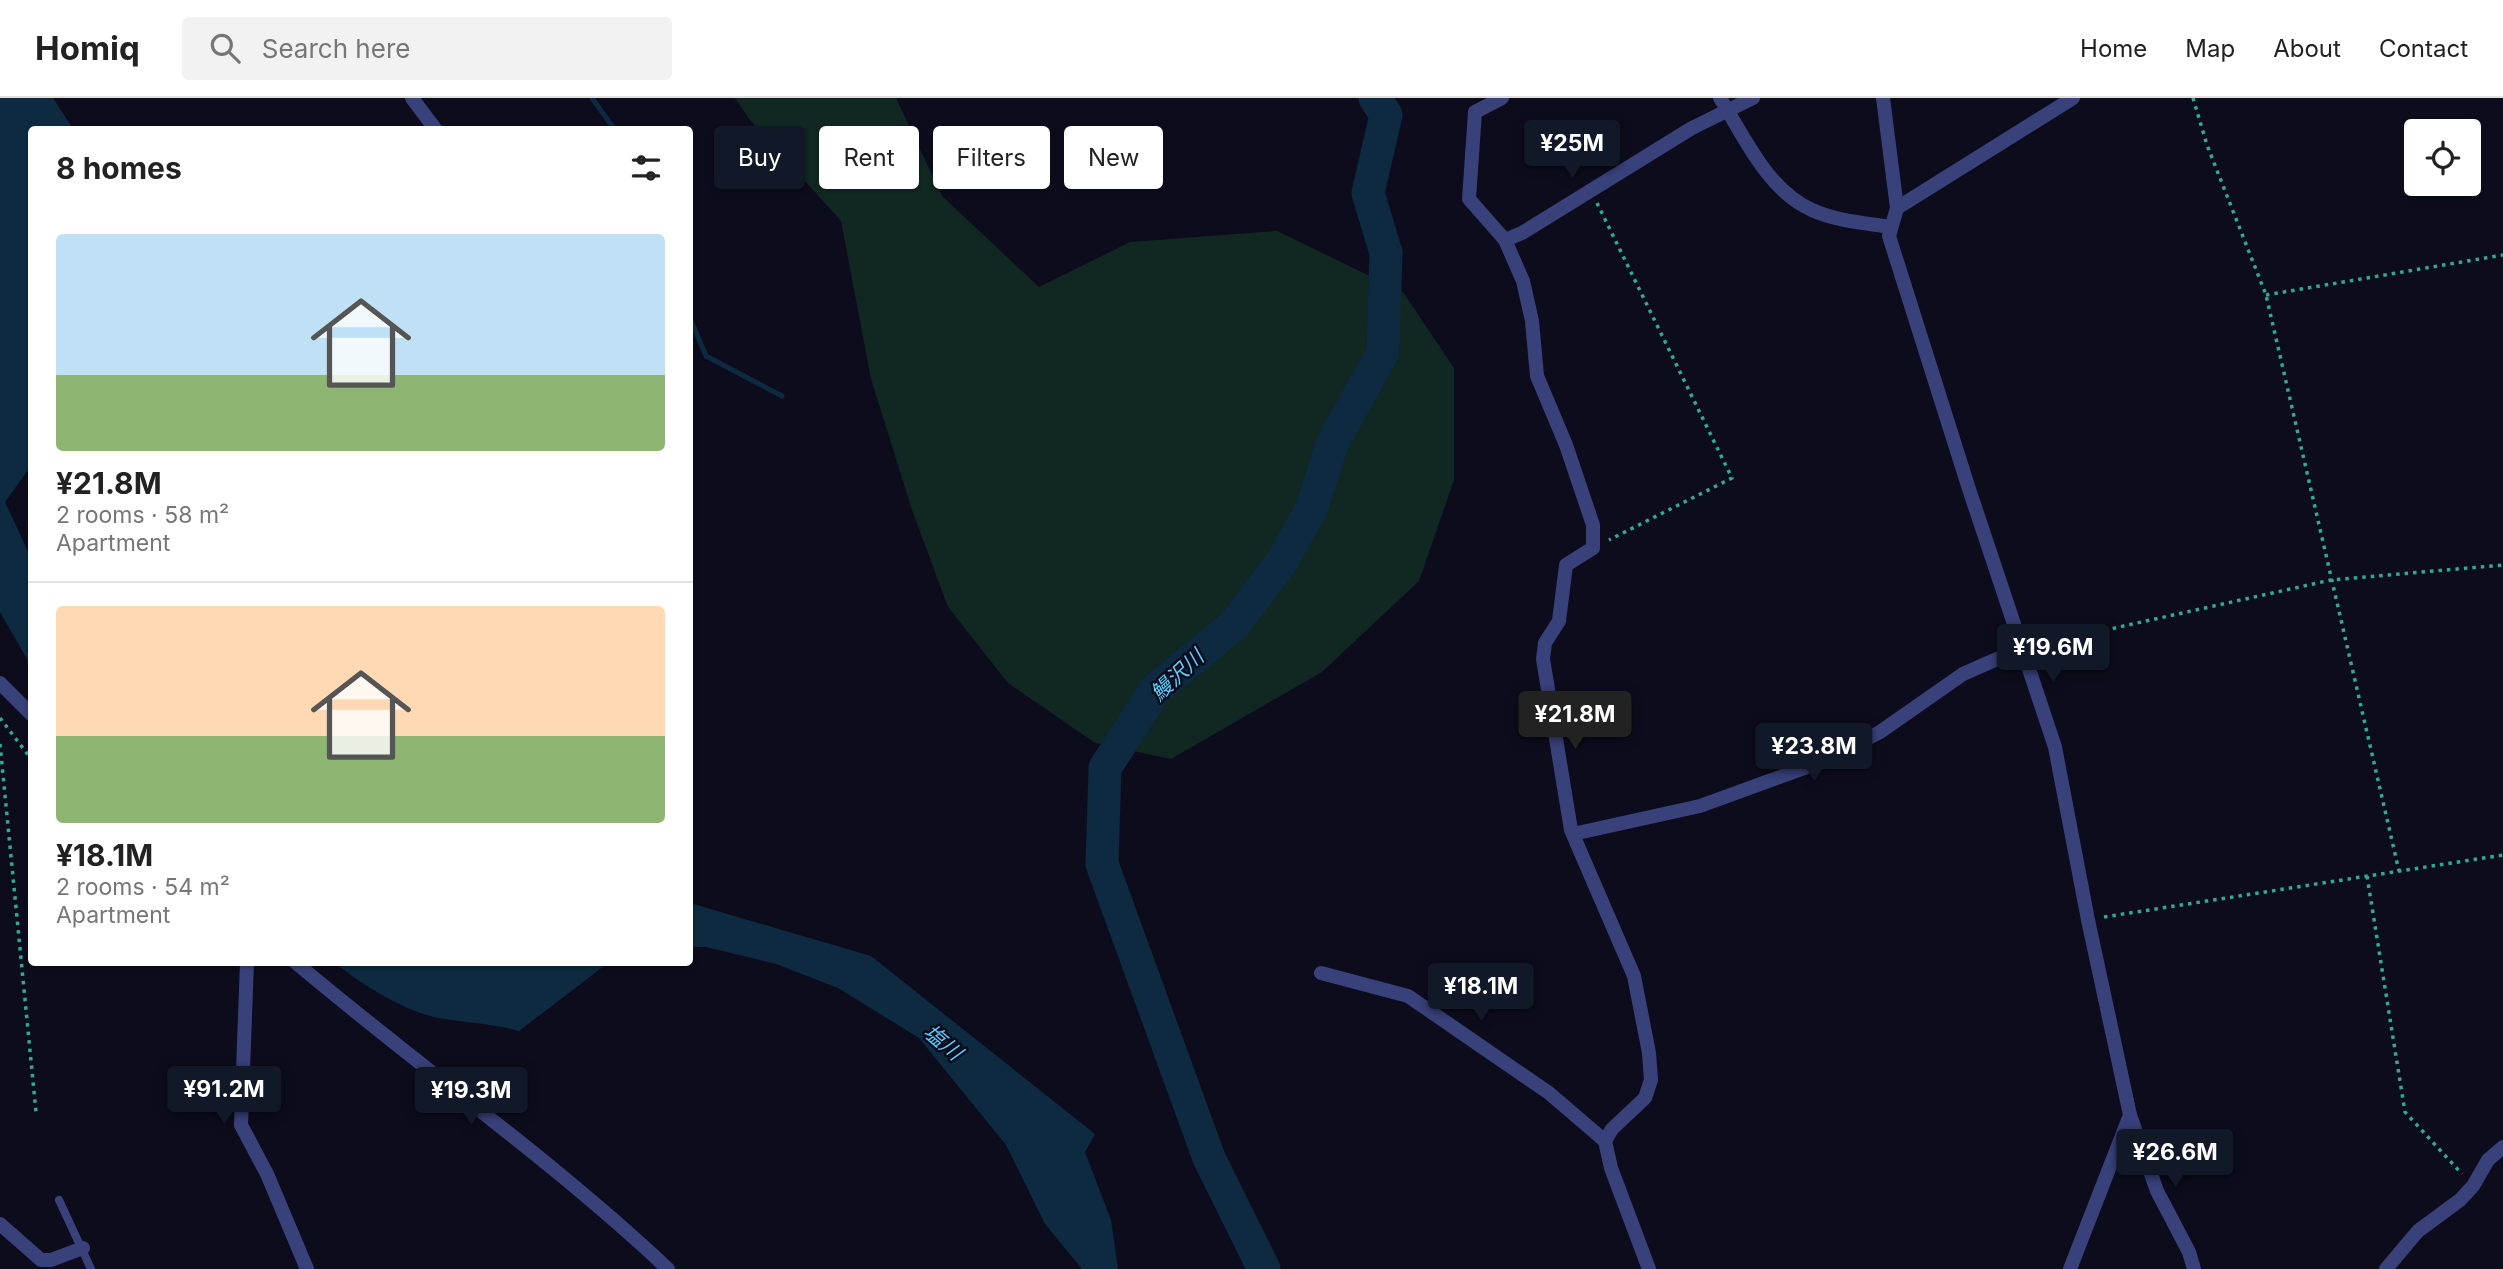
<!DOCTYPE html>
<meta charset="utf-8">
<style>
:root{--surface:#fff;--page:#f2f2f2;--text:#222;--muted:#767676;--line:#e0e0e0;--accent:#111827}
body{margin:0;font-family:Inter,"Noto Sans JP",sans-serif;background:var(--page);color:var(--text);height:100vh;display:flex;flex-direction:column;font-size:26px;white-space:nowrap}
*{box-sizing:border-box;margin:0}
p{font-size:23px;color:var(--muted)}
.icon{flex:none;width:38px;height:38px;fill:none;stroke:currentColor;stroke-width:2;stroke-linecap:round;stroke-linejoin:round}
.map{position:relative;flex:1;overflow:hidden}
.drawer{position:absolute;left:28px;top:28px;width:665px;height:840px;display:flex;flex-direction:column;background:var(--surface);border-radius:7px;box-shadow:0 2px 5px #0004}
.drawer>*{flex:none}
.top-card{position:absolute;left:714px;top:28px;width:665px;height:63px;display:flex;gap:14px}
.buttons{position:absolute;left:2404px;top:21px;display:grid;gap:14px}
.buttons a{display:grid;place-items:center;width:77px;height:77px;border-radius:7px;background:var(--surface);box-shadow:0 2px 5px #0004;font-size:35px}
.price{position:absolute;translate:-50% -60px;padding:0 16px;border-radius:7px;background:var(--accent);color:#fff;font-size:23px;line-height:46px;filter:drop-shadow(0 2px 4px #0008)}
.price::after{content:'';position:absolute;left:50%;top:42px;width:21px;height:16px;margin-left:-10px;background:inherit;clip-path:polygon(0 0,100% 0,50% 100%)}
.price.current{background:#222;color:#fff}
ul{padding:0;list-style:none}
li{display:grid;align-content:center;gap:14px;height:371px;padding:0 28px}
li+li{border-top:2px solid var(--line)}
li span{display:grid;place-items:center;height:217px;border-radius:7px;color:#555}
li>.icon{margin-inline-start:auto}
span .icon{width:126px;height:126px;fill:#fffc;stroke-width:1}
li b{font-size:30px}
h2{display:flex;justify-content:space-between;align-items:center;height:84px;padding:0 28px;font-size:30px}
.chip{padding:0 24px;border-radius:7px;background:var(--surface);box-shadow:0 2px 5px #0004;font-size:24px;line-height:63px}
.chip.current{background:var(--accent);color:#fff}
header{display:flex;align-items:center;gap:42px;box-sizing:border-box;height:98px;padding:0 35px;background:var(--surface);border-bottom:2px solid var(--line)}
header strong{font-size:33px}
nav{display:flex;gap:38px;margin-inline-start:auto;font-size:24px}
.search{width:490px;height:63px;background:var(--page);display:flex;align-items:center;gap:18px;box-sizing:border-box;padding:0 24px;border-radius:7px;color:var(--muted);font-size:26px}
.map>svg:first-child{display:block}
.green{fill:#102722}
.water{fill:#0d2a40}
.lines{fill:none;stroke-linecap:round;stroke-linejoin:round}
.stream{stroke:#0d2a40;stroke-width:5}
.river{stroke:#0d2a40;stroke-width:33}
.path{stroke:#31aa8f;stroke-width:3.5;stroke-dasharray:3.5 5;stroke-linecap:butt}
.lane{stroke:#39417b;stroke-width:8}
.street{stroke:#39417b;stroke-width:14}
.labels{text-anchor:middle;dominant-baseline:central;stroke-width:5;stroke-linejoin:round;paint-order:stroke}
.water-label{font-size:21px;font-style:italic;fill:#5bcbfa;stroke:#0c0c1d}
</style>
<header>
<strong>Homiq</strong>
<div class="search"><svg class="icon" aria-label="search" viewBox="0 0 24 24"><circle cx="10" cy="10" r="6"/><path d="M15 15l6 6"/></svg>Search here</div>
<nav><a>Home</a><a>Map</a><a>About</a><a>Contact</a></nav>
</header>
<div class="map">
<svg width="2503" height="1171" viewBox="0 0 2503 1171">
<rect width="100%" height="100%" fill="#0c0c1d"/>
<path class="green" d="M735 0H896L942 98 1039 189 1130 144 1277 133 1403 194 1454 270V382L1419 483 1322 574 1171 661 1095 645 1008 585 948 509 912 412 871 281 841 123 750 22Z"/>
<g class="water">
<path d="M0 0H53L73 31 32 32 31 368 5 404 31 460V568L0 514Z"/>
<path d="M690 805 871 858 1095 1036 1085 1054 1111 1122 1118 1171H1082L1045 1126 1006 1047 919 940 838 890 776 866 706 849H690Z"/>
<path d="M335 865H608L519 933C491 925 462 925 434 919 401 911 361 886 335 865Z"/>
</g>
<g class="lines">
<g class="stream">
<path d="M592 0 615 32"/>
<path d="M690 220 706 258 782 298"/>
</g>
<path class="river" d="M1264 1171 1209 1060 1102 766 1105 670 1155 592 1234 527 1281 465 1312 410 1332 346 1383 254 1386 155 1368 95 1386 17 1375 0"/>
<g class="path">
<path d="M2193 0 2207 47 2266 197 2399 773"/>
<path d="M1597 105 1732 380 1609 442"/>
<path d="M2266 197 2503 157"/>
<path d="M2038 547 2331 482 2503 467"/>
<path d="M0 620 32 662"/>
<path d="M0 646 36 1014"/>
<path d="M2367 778 2405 1014 2462 1076"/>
<path d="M2104 819 2503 757"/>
</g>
<path class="lane" d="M59 1102 91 1171"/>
<g class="street">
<path d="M412 0 436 32"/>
<path d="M1502 0 1475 14 1469 101 1505 142 1522 135 1692 30 1753 0"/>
<path d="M1720 0C1744 38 1767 92 1812 112 1836 123 1865 125 1891 129"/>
<path d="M1883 0 1897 110 1889 138 1969 391 2055 649 2088 822 2130 1017 2070 1171"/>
<path d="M1897 110 2073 0"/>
<path d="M1505 142 1523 183 1532 223 1537 278 1566 347 1593 427V450L1566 467 1559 523 1545 545 1543 561 1571 732 1634 878 1649 955 1651 982 1645 1000 1612 1031 1605 1043 1611 1070 1649 1171"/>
<path d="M0 585 32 617"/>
<path d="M1573 736 1700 708 1821 664 1880 634 1963 576 2022 550"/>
<path d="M247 864 241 1027 267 1076 307 1171"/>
<path d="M295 864C418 968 551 1061 668 1171"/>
<path d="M1321 875 1408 898 1549 995 1605 1043"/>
<path d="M2130 1017 2157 1093 2189 1154 2194 1171"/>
<path d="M0 1126 41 1162H51L83 1150"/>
<path d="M2386 1171 2418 1133 2460 1102 2473 1088 2488 1062 2503 1049"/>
</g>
</g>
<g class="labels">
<g class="water-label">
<text transform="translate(1177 577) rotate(-43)">鰻沢川</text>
<text transform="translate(943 944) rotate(40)">塩川</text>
</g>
</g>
</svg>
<div class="buttons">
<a><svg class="icon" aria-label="locate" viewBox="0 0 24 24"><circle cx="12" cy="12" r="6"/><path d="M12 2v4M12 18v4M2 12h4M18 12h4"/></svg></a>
</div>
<b class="price" style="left:1572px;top:82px">¥25M</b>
<b class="price" style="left:2053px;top:586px">¥19.6M</b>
<b class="price current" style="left:1575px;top:653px">¥21.8M</b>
<b class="price" style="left:1814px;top:685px">¥23.8M</b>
<b class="price" style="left:1481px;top:925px">¥18.1M</b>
<b class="price" style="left:224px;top:1028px">¥91.2M</b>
<b class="price" style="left:471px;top:1029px">¥19.3M</b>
<b class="price" style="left:2175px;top:1091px">¥26.6M</b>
<div class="top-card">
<a class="chip current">Buy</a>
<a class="chip">Rent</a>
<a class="chip">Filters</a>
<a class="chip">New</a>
</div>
<section class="drawer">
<h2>8 homes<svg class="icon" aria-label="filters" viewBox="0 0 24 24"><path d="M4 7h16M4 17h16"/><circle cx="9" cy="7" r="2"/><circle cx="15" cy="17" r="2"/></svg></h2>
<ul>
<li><span style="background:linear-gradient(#bfe0f5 65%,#8fb573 0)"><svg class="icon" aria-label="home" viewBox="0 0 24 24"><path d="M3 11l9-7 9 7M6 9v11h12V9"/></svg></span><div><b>¥21.8M</b><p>2 rooms · 58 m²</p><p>Apartment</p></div></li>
<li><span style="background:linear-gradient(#ffd9b3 60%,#8fb573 0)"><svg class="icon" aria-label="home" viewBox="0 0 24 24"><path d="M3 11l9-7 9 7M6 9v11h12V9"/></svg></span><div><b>¥18.1M</b><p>2 rooms · 54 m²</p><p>Apartment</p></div></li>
</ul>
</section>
</div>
